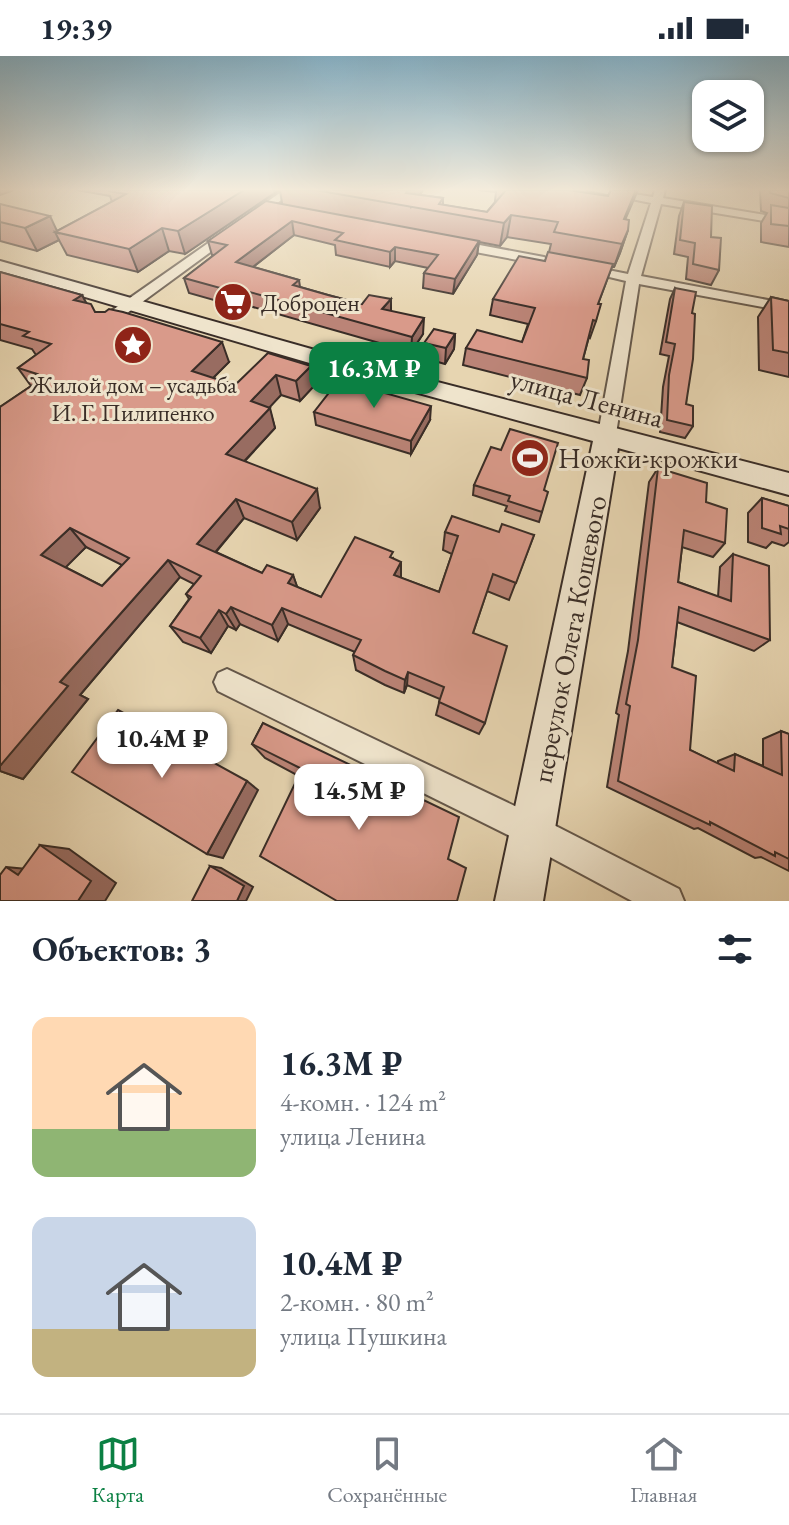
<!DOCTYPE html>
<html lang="ru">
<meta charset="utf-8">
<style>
:root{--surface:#fff;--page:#f2f2f3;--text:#1f2937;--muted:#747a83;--line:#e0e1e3;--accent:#0b8043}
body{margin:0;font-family:"EB Garamond",serif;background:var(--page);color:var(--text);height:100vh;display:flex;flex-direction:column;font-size:30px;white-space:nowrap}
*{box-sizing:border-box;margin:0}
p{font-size:26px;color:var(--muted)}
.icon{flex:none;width:44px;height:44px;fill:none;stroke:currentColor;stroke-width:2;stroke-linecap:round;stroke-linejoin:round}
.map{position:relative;height:845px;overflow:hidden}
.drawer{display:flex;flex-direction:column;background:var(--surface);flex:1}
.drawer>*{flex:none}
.controls{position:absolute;left:692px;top:24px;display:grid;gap:16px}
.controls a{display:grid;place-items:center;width:72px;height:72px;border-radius:16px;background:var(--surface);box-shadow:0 2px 6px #0004;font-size:40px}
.price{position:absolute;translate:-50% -68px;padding:0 18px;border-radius:16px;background:#fff;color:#222;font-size:26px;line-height:52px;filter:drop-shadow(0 2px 4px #0008)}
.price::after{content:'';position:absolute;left:50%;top:48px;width:24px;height:18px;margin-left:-12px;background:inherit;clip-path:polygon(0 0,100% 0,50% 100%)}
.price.active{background:var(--accent);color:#fff}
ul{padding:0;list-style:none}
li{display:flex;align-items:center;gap:24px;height:200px;padding:0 32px}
li span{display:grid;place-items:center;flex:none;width:224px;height:160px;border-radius:16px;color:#555}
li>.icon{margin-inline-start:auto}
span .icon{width:96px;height:96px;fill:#fffc;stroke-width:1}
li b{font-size:34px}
h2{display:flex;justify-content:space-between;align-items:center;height:96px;padding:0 32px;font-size:34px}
.status{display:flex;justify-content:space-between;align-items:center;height:56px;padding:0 40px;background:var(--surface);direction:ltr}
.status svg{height:22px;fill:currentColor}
.menu{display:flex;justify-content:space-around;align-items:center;height:112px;border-top:2px solid var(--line);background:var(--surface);font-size:22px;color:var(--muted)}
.menu a{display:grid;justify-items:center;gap:4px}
.menu .active{color:var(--accent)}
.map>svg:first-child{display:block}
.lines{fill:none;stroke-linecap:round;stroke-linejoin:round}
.street-casing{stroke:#64574a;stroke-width:4}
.secondary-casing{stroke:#392d27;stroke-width:4}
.street{fill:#efe4cc;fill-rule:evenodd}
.secondary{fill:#efe4cc;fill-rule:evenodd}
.wall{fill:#bb8477;stroke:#392d27;stroke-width:2;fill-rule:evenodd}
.shaded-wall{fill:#986c61;stroke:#392d27;stroke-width:2}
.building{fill:#d99a8a;stroke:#392d27;stroke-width:2;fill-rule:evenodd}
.labels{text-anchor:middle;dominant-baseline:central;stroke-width:6;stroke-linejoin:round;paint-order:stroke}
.far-poi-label{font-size:24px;fill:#392d27;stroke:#efe4cc;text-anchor:start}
.street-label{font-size:28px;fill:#392d27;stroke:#efe4cc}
.poi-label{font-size:28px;fill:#392d27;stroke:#efe4cc;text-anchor:start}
</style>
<div class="status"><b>19:39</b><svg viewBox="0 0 49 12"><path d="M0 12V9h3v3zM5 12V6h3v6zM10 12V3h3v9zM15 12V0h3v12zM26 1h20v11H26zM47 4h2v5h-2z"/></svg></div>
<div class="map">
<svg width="789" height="845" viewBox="0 0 789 845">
<rect width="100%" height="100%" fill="#e7d5b1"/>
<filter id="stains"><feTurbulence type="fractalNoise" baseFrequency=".0025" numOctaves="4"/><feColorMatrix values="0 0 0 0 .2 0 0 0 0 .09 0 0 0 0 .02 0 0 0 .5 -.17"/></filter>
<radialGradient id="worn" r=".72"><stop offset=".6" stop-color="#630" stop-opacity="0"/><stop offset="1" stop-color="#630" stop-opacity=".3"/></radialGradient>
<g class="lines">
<g class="street-casing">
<g id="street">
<path d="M284 134H295L119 263 115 273H105L103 270 107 258Z"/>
<path d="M588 134H609L653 141 655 134H665L663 142 789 163V169L661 148 641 220 789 248V256L639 228 616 378 607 385 598 378 626 225 576 213 583 209 628 218 651 147Z"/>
<path d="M453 184 544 201 550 205 544 209 449 191V185Z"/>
<path d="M227 613 544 764 679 833 684 845H632L522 786 218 635 214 626 218 617Z"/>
</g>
</g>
<g class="secondary-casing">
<path id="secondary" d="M0 205 329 298 789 417V439L618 392 543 845H495L593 385 313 308 0 216Z"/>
</g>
<use href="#street" class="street"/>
<use href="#secondary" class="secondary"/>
</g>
<g class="wall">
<path d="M77 134H279L185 198 169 195 138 216 67 199 59 184 37 195 0 185V148L57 175 112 146 110 140Z"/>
<path d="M280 134H423L420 139 443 142V149L487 156 496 145H495L496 136 478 134H576L575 135 608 140 611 134H638L625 164 628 174 620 197 614 211H612L598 248 596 265 590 282 589 281 583 303 587 322 580 339 463 309 466 292 522 286 528 268 490 259 493 243 545 205 549 196 551 188 507 181 500 190 479 186 477 199 453 238 423 232 424 217 428 212 395 205 390 211 336 199 335 189 294 179 253 211 299 224 300 231 328 239 362 248 391 243V255L423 278 411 296 239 247 235 250 189 237 184 222 214 199H212L208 185 282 147Z"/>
<path d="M760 134H789V191L761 186V167L767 157 761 155Z"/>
<path d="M684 146 711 181 719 214 711 229 686 223 688 201 674 198 679 160Z"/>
<path d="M0 216 82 239 86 247 95 256 229 306 213 322 235 329 311 310 314 330 300 345 281 339 269 351 275 372 245 405 320 452 297 484 244 462 216 496 262 517 293 519 297 531 321 541 393 502 401 522 439 536 452 498 443 494 445 476H499L534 479 509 544 487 535 473 577 485 667 479 678 436 659 440 643 407 629 404 637 385 629 356 614 353 599 355 596 288 568 278 585 240 568 236 574 228 570 211 597 183 586 170 570 189 543 186 538 194 528 180 521 80 639 88 643 23 723 0 715V351L31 330 18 312 36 299 32 293 0 284ZM86 491 122 509 102 530 65 511Z"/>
<path d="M675 232 692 257 686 348 693 370 685 382 660 376 663 331 669 300 660 298 670 243Z"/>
<path d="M771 241 789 245V321L759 314 758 261Z"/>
<path d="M455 278 454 293 445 308 424 302V287Z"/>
<path d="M314 356 430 364 411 398 316 369Z"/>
<path d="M658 412 706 446 725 487 713 501 682 491 678 526 718 541 720 511 733 498 770 584 754 595 677 566 672 611 690 694 718 708V705L735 698 763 710V683L781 675 789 678V815L761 801 755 802 698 772 694 773 607 731 619 659 616 657 628 595 649 426Z"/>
<path d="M474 429 544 434 542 456 539 466 505 455 507 450 473 439Z"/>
<path d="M762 442 789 450V486L784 490 772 486 766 492 748 486V457Z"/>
<path d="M263 667 448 803 457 845 299 720 265 702 252 688Z"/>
</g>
<g class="shaded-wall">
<path d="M0 134H14L0 139Z"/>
<path d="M244 134H279L185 198 178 175Z"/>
<path d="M408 134H423L411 151 406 137Z"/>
<path d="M511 159 507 181 500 190 504 167Z"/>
<path d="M50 160 58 177 55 176 59 184 37 195 25 172Z"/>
<path d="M292 165 294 179 240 221 236 206Z"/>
<path d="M162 172 169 195 138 216 129 193Z"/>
<path d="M628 174 620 197 614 211 622 188Z"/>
<path d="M479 185 477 199 453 238 455 223Z"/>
<path d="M395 191V205L390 211V196Z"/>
<path d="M235 232 239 247 235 250 231 235Z"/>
<path d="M82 239 92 258 74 244Z"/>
<path d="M391 243V258L382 253Z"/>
<path d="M424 262 423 278 411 296 412 281Z"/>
<path d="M455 278 454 293 445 308 446 292Z"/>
<path d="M222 286 229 306 200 335 192 315Z"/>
<path d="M311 310 314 330 300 345 296 325Z"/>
<path d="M276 319 281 339 257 365 251 345Z"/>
<path d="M431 350 430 364 411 398V385Z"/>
<path d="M270 352 275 372 233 417 226 398Z"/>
<path d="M317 433 320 452 297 484 292 466Z"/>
<path d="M236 443 244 462 207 506 197 488Z"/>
<path d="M70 472 86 491 60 517 41 499Z"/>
<path d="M168 504 180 521 80 639 88 643 23 723 0 715V710L60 626Z"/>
<path d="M401 506V523L394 519Z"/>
<path d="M293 519 299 536 288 527Z"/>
<path d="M231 551 240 568 236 574 226 558Z"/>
<path d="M282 552 288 568 278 585 272 569Z"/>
<path d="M219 554 228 570 211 597 200 582Z"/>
<path d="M408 616 407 629 404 637 405 624Z"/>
<path d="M247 725 258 734 223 802 207 798Z"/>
<path d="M40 789 69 793 116 827 105 845H78Z"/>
<path d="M210 810 221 812 253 831 246 845H237Z"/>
<path d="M6 811 38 814 18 819Z"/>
</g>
<g class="building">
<path d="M111 134H244L178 175 162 172 129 193 55 176 126 138 108 135Z"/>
<path d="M315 134H408L406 137 443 142 439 148 487 156 506 134H568L608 140 611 134H636L624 163 629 164 628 174 622 188 554 176 558 166 511 159 504 167Z"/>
<path d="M770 134H789V142L770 137Z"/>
<path d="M266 145 479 185 455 223 424 217 438 199 395 191 390 196 335 184 343 177 292 165 236 206 299 224 293 229 328 239 362 248 369 239 391 243 382 253 424 262 412 281 235 232 231 235 184 222 227 189 208 185Z"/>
<path d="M684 146 712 150 711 181 721 182 719 214 693 208 695 187 680 184Z"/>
<path d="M0 148 50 160 25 172 0 166Z"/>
<path d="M771 149 789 152V170L771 168Z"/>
<path d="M548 196 613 208 598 248H601L596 265 593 264 583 303 589 304 587 322 466 292 477 274 522 286 535 252 493 243 519 200 545 205Z"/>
<path d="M0 216 82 239 74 244 91 248 95 256H105L109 253 123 256 222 286 192 315 235 329 268 297 311 310 296 325 276 319 251 345 270 352 226 398 317 433 292 466 236 443 197 488 262 517 267 509 293 519 288 527 321 541 355 481 393 496 390 501 401 506 394 519 439 536 458 480 445 476 452 460 499 476 502 468 534 479 516 527 493 518 473 577 507 590 485 667 439 646 444 631 408 616 405 624 385 615 353 599 361 584 282 552 272 569 231 551 226 558 219 554 200 582 170 570 191 541 186 538 201 520 168 504 60 626 68 630 0 710V351L40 324 32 322 37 318 18 312 51 288 23 280 29 276 0 268ZM70 472 129 502 102 530 41 499Z"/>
<path d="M675 232 696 236 692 257 695 258 693 303 686 348 693 350V370L667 364 669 319 675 288 666 286Z"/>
<path d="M771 241 789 245V297L773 294Z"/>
<path d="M434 273 455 278 446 292 424 287Z"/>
<path d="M339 324 431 350 411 385 314 356Z"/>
<path d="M510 373 558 387 544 434 548 436 542 456 508 445 510 440 474 429 491 391 501 394Z"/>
<path d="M658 412 707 427 706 446 727 453 725 487 684 474 678 526 731 545 733 498 769 510 770 584 679 551 672 611 696 620 690 694 734 715 735 698 782 719 781 675 789 678V803L775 796V800L710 766V769L618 725 630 650 626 648 638 584Z"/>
<path d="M762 442 789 450V473L780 470 781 478 762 472Z"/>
<path d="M118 654 247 725 207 798 72 716Z"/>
<path d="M263 667 459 761 448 803 466 812 457 845H337L260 800 302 713 252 688Z"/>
<path d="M40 789 91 825 78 845H0V819L6 811 18 819Z"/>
<path d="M210 810 244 830 237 845H192Z"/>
</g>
<linearGradient id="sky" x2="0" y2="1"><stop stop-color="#87b6ce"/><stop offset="0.53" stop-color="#f4ecdc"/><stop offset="1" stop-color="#f4ecdc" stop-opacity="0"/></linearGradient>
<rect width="789" height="252" fill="url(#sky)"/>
<defs>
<g id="supermarket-disc" transform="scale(2)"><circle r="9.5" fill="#8f2418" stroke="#efe4cc"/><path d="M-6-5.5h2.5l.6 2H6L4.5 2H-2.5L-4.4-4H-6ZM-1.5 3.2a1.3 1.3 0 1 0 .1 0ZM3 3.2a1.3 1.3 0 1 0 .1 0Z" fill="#fff"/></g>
<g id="sight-disc" transform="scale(2)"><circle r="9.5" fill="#8f2418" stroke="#efe4cc"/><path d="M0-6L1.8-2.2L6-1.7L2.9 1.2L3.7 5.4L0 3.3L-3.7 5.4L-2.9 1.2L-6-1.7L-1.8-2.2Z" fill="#fff"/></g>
<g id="stadium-disc" transform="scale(2)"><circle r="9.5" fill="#8f2418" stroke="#efe4cc"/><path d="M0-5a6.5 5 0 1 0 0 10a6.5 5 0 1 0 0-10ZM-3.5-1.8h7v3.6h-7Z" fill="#fff"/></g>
</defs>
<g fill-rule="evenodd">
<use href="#supermarket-disc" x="233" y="246"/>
<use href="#sight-disc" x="133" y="289"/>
<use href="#stadium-disc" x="530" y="402"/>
</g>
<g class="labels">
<g class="far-poi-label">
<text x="261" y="246">Доброцен</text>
<text x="133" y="328" text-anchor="middle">Жилой дом – усадьба<tspan x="133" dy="28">И. Г. Пилипенко</tspan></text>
</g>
<g class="street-label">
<text transform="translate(587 342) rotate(15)">улица Ленина</text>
<text transform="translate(569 583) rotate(-79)">переулок Олега Кошевого</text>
</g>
<g class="poi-label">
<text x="558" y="402">Ножки-крожки</text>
</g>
</g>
<rect width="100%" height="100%" filter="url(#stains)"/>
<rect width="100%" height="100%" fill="url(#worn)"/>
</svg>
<div class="controls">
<a><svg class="icon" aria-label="layers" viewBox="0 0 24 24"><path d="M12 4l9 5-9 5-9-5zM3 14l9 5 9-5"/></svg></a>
</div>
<b class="price active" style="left:374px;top:354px">16.3M ₽</b>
<b class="price" style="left:162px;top:724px">10.4M ₽</b>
<b class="price" style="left:359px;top:776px">14.5M ₽</b>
</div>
<section class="drawer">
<h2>Объектов: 3<svg class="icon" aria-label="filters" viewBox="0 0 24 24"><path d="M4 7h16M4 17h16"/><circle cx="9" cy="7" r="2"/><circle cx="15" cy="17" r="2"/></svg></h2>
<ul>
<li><span style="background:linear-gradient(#ffd9b3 70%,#8fb573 0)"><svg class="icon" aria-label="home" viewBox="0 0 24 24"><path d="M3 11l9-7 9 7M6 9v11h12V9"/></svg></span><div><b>16.3M ₽</b><p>4-комн. · 124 m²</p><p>улица Ленина</p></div></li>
<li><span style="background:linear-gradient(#c9d6e8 70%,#c2b280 0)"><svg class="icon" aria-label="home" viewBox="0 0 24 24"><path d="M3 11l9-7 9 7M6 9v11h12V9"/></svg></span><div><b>10.4M ₽</b><p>2-комн. · 80 m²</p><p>улица Пушкина</p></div></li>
</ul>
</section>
<nav class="menu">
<a class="active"><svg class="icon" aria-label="map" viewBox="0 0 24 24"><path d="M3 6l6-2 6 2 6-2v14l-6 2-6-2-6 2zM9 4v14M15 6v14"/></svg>Карта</a>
<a><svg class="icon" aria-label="saved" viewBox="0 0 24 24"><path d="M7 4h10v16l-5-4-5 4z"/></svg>Сохранённые</a>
<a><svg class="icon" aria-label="home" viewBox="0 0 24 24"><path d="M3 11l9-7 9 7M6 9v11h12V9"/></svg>Главная</a>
</nav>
